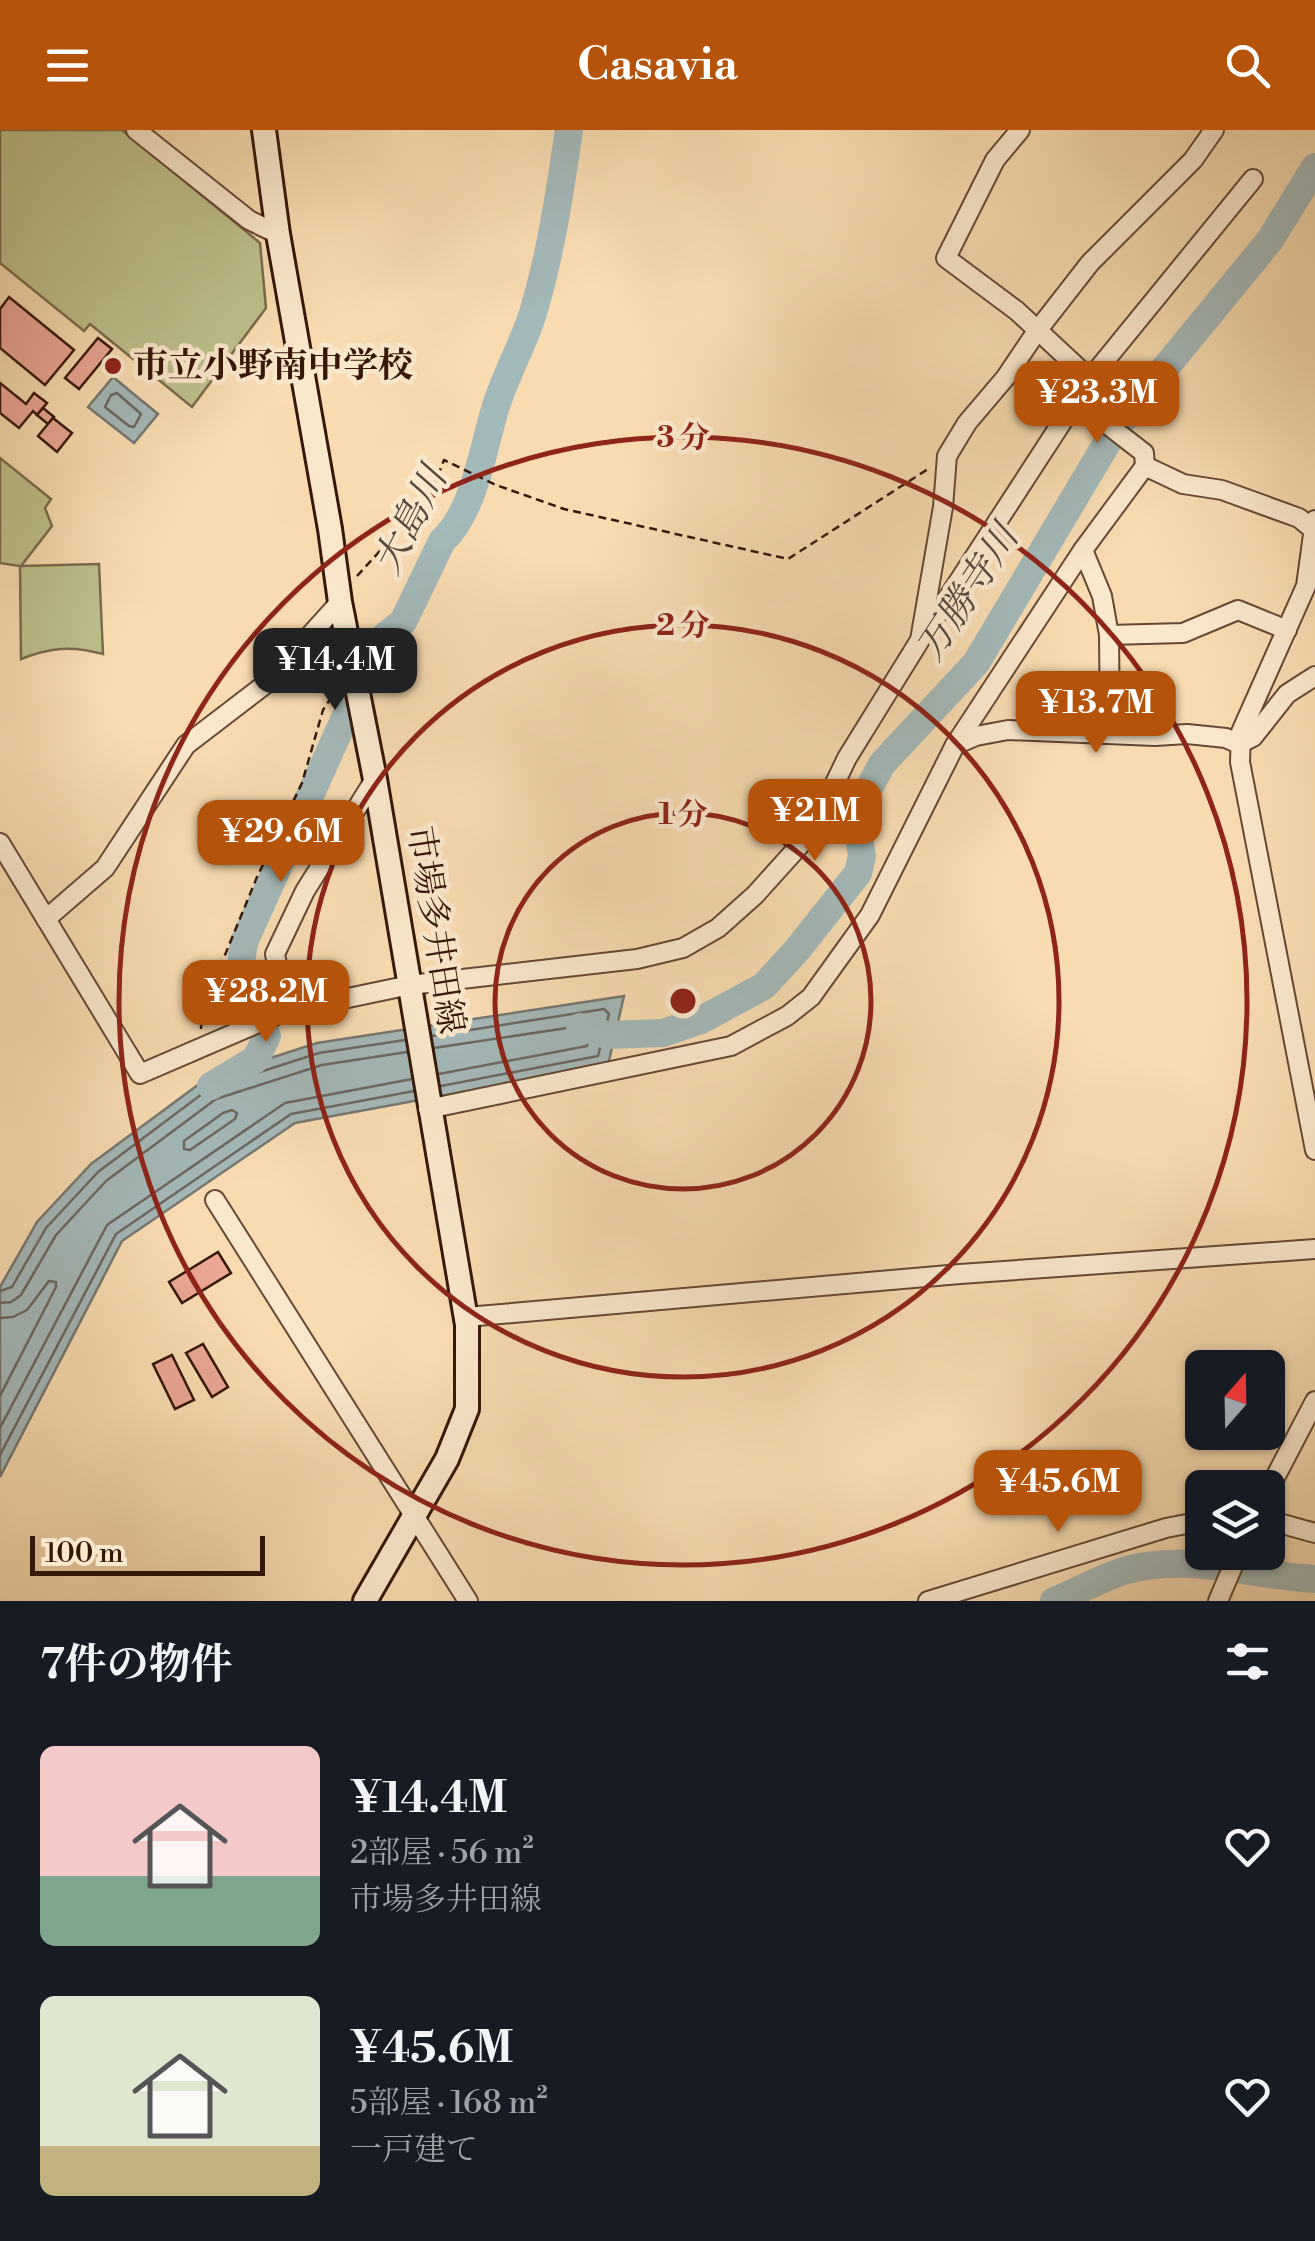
<!DOCTYPE html>
<html lang="ja">
<meta charset="utf-8">
<style>
:root{--surface:#171b24;--page:#242831;--text:#f1f3f6;--muted:#9ea1a6;--accent:#b45309}
body{margin:0;font-family:"Libre Bodoni","Noto Serif JP",serif;background:var(--page);color:var(--text);height:100vh;display:flex;flex-direction:column;font-size:38px;white-space:nowrap}
*{box-sizing:border-box;margin:0}
p{font-size:32px;color:var(--muted)}
.icon{flex:none;width:55px;height:55px;fill:none;stroke:currentColor;stroke-width:2;stroke-linecap:round;stroke-linejoin:round}
.map{position:relative;height:1471px;overflow:hidden}
.drawer{display:flex;flex-direction:column;background:var(--surface);flex:1}
.drawer>*{flex:none}
.needle{width:65px;rotate:20deg}
.buttons{position:absolute;left:1185px;top:1220px;display:grid;gap:20px}
.buttons a{display:grid;place-items:center;width:100px;height:100px;border-radius:15px;background:var(--surface);box-shadow:0 2px 8px #0004;font-size:50px}
.scale{position:absolute;left:30px;bottom:25px;width:235px;box-sizing:border-box;padding-left:10px;border:5px solid #36180a;border-top:0;font-size:28px;line-height:35px;white-space:nowrap;color:#36180a;-webkit-text-stroke:8px #fae8cc;paint-order:stroke}
.price{position:absolute;translate:-50% -85px;padding:0 22px;border-radius:20px;background:var(--accent);color:#fff;font-size:32px;line-height:65px;filter:drop-shadow(0 2px 5px #0008)}
.price::after{content:'';position:absolute;left:50%;top:60px;width:30px;height:22px;margin-left:-15px;background:inherit;clip-path:polygon(0 0,100% 0,50% 100%)}
.price.active{background:#222;color:#fff}
ul{padding:0;list-style:none}
li{display:flex;align-items:center;gap:30px;height:250px;padding:0 40px}
li span{display:grid;place-items:center;flex:none;width:280px;height:200px;border-radius:15px;color:#555}
li>.icon{margin-inline-start:auto}
span .icon{width:120px;height:120px;fill:#fffc;stroke-width:1}
li b{font-size:42px}
h2{display:flex;justify-content:space-between;align-items:center;height:120px;padding:0 40px;font-size:42px}
header{display:flex;justify-content:space-between;align-items:center;height:130px;padding:0 40px;background:var(--accent);color:#fff;font-size:45px;font-weight:800}
.map>svg:first-child{display:block}
.green{fill:#bdc08c;stroke:#7a6c4b;stroke-width:2.5}
.water{fill:#a3b8b8;stroke:#777872;stroke-width:2.5}
.lines{fill:none;stroke-linecap:round;stroke-linejoin:round}
.shore{stroke:#6c6861;stroke-width:2.5}
.river{stroke:#a3b8b8;stroke-width:28}
.building{fill:#eba694;stroke:#36180a;stroke-width:2.5}
.street-casing{stroke:#664934;stroke-width:22}
.secondary-casing{stroke:#36180a;stroke-width:28}
.path{stroke:#36180a;stroke-width:2.5;stroke-dasharray:8 5;stroke-linecap:butt}
.street{stroke:#fae8cc;stroke-width:18}
.secondary{stroke:#fae8cc;stroke-width:22}
.ring{fill:none;stroke:#8f2418;stroke-width:5}
.poi-dot{fill:#8f2418;stroke:#fae8cc;stroke-width:4}
.labels{text-anchor:middle;dominant-baseline:central;stroke-width:9;stroke-linejoin:round;paint-order:stroke}
.poi-label{font-size:35px;font-weight:bold;fill:#36180a;stroke:#fae8cc;text-anchor:start}
.street-label{font-size:35px;fill:#36180a;stroke:#fae8cc}
.water-label{font-size:38px;font-style:italic;fill:#57483e;stroke:#fae8cc}
.centre{fill:#8f2418;stroke:#fae8cc;stroke-width:5}
.ring-label{font-size:30px;text-anchor:middle;font-weight:bold;fill:#8f2418;stroke:#fae8cc;stroke-width:9;stroke-linejoin:round;paint-order:stroke}
</style>
<header><svg class="icon" aria-label="menu" viewBox="0 0 24 24"><path d="M4 6h16M4 12h16M4 18h16"/></svg>Casavia<svg class="icon" aria-label="search" viewBox="0 0 24 24"><circle cx="10" cy="10" r="6"/><path d="M15 15l6 6"/></svg></header>
<div class="map">
<svg width="1315" height="1471" viewBox="0 0 1315 1471">
<rect width="100%" height="100%" fill="#f8dbb1"/>
<filter id="stains"><feTurbulence type="fractalNoise" baseFrequency=".002" numOctaves="4"/><feColorMatrix values="0 0 0 0 .2 0 0 0 0 .09 0 0 0 0 .02 0 0 0 .5 -.17"/></filter>
<radialGradient id="worn" r=".72"><stop offset=".6" stop-color="#630" stop-opacity="0"/><stop offset="1" stop-color="#630" stop-opacity=".3"/></radialGradient>
<g class="green">
<path d="M0 0H122L260 113 266 178 192 277 90 194 84 201 0 133Z"/>
<path d="M0 328 51 369 45 378 52 396 21 436 99 434 103 524C72 516 51 517 21 529L20 436 0 433Z"/>
</g>
<g class="water">
<path d="M113 247 158 284 134 313 88 277Z"/>
<path d="M624 866 608 935 295 993 122 1111 0 1347V1157L37 1092 91 1034 206 949 317 913Z"/>
</g>
<g class="lines">
<g class="shore">
<path d="M117 263 141 284 134 297 129 296 105 277 111 265Z"/>
<path d="M432 906 604 879 609 884 598 926 441 956"/>
<path d="M434 918 587 895 593 899 587 916 439 944"/>
<path d="M232 980 237 983 235 989 190 1020 184 1019V1011L223 983Z"/>
<path d="M0 1161 12 1157 46 1098 98 1042 210 958 319 923 405 910"/>
<path d="M0 1173 11 1172 21 1165 56 1105 106 1051 216 969 322 935 407 922"/>
<path d="M0 1188 13 1187 27 1180 49 1151 56 1152V1157L0 1266"/>
<path d="M0 1298 107 1095 285 973 412 949"/>
<path d="M0 1325 116 1104 291 984 414 961"/>
</g>
<g class="river">
<path d="M580 897 607 905 663 903 701 890 764 856 797 820 858 743 862 726 857 696 867 662 882 634 976 533 1116 298 1270 110 1315 37"/>
<path d="M211 956 256 929 267 906C244 872 235 852 245 810L380 510 403 492 442 411C475 381 483 317 496 276 506 244 523 215 533 183 551 123 560 61 569 0"/>
<path d="M1054 1471C1078 1462 1102 1447 1127 1440 1190 1423 1252 1446 1315 1449"/>
</g>
</g>
<g class="building">
<path d="M9 167 74 220 45 255 0 218V179Z"/>
<path d="M98 208 112 219 79 259 65 248Z"/>
<path d="M0 253 26 274 34 263 47 273 37 285 33 281 19 298 0 283Z"/>
<path d="M43 278 54 287 48 294 37 285Z"/>
<path d="M53 288 72 303 57 322 38 306Z"/>
<path d="M218 1122 231 1143 182 1173 169 1152Z"/>
<path d="M203 1214 228 1257 212 1267 186 1223Z"/>
<path d="M172 1225 194 1270 175 1279 153 1234Z"/>
</g>
<g class="lines">
<g class="street-casing">
<g id="street">
<path d="M136 0 249 90 278 104"/>
<path d="M1020 0 995 30 946 128 1017 181 1090 249"/>
<path d="M1078 272 1144 323 1145 336 1183 354 1222 360 1299 388 1315 401"/>
<path d="M1315 390 1306 456 1241 602 1240 632 1315 1020"/>
<path d="M1083 420 1102 466 1109 505 1110 603"/>
<path d="M929 497 1090 249 1253 49"/>
<path d="M1109 505 1183 503 1238 480 1287 500"/>
<path d="M955 615 976 606 1008 600 1155 606 1187 604 1226 608 1239 614 1253 607 1287 564 1315 546"/>
<path d="M0 713 140 944 286 881 410 855 637 829 683 818 718 798 755 765 800 715 824 676 847 628 920 510 943 377 947 326 967 293 1006 247 1037 201 1090 133 1193 30 1214 0"/>
<path d="M46 789 105 738 186 615 267 553 340 472"/>
<path d="M286 881 275 824 305 761 375 649"/>
<path d="M428 979 731 916 787 886 811 867 870 785 955 615 1083 420 1145 336"/>
<path d="M215 1070 468 1471"/>
<path d="M466 1187 960 1144 1315 1119"/>
<path d="M1268 1361 1315 1271"/>
<path d="M1268 1390 1315 1403"/>
<path d="M928 1471 1166 1398 1202 1391"/>
<path d="M1218 1471 1239 1422"/>
</g>
</g>
<g class="secondary-casing">
<path id="secondary" d="M264 0 278 104 330 399 340 472 375 649 467 1195V1279L447 1329 365 1471"/>
</g>
<g class="path">
<path d="M357 446 430 366 444 330 496 355 564 379 788 429 928 339"/>
<path d="M201 899 202 881 257 747 302 653 323 580 336 560"/>
</g>
<use href="#street" class="street"/>
<use href="#secondary" class="secondary"/>
</g>
<g class="ring">
<circle cx="683" cy="871" r="188"/>
<circle cx="683" cy="871" r="376"/>
<circle cx="683" cy="871" r="564"/>
</g>
<circle class="poi-dot" cx="113" cy="236" r="10"/>
<g class="labels">
<g class="poi-label">
<text x="133" y="236">市立小野南中学校</text>
</g>
<g class="street-label">
<text transform="translate(435 800) rotate(81)">市場多井田線</text>
</g>
<g class="water-label">
<text transform="translate(411 391) rotate(-63)">大島川</text>
<text transform="translate(968 463) rotate(-57)">万勝寺川</text>
</g>
</g>
<circle cx="683" cy="871" r="15" class="centre"/>
<g class="ring-label">
<text x="683" y="317">3 分</text>
<text x="683" y="505">2 分</text>
<text x="683" y="694">1 分</text>
</g>
<rect width="100%" height="100%" filter="url(#stains)"/>
<rect width="100%" height="100%" fill="url(#worn)"/>
</svg>
<div class="buttons">
<a><svg class="needle" viewBox="-14 -14 28 28"><path d="M0-13l5 13h-10z" fill="#e53935"/><path d="M0 13l5-13h-10z" fill="#9ea1a6"/></svg></a>
<a><svg class="icon" aria-label="layers" viewBox="0 0 24 24"><path d="M12 4l9 5-9 5-9-5zM3 14l9 5 9-5"/></svg></a>
</div>
<div class="scale">100 m</div>
<b class="price" style="left:1097px;top:316px">¥23.3M</b>
<b class="price active" style="left:335px;top:583px">¥14.4M</b>
<b class="price" style="left:1096px;top:626px">¥13.7M</b>
<b class="price" style="left:815px;top:734px">¥21M</b>
<b class="price" style="left:281px;top:755px">¥29.6M</b>
<b class="price" style="left:266px;top:915px">¥28.2M</b>
<b class="price" style="left:1058px;top:1405px">¥45.6M</b>
</div>
<section class="drawer">
<h2>7件の物件<svg class="icon" aria-label="filters" viewBox="0 0 24 24"><path d="M4 7h16M4 17h16"/><circle cx="9" cy="7" r="2"/><circle cx="15" cy="17" r="2"/></svg></h2>
<ul>
<li><span style="background:linear-gradient(#f6c9c9 65%,#7fa58c 0)"><svg class="icon" aria-label="home" viewBox="0 0 24 24"><path d="M3 11l9-7 9 7M6 9v11h12V9"/></svg></span><div><b>¥14.4M</b><p>2部屋 · 56 m²</p><p>市場多井田線</p></div><svg class="icon" aria-label="heart" viewBox="0 0 24 24"><path d="M12 20l-8-8c-3-5 5-10 8-4 3-6 11-1 8 4z"/></svg></li>
<li><span style="background:linear-gradient(#dfe7d0 75%,#c2b280 0)"><svg class="icon" aria-label="home" viewBox="0 0 24 24"><path d="M3 11l9-7 9 7M6 9v11h12V9"/></svg></span><div><b>¥45.6M</b><p>5部屋 · 168 m²</p><p>一戸建て</p></div><svg class="icon" aria-label="heart" viewBox="0 0 24 24"><path d="M12 20l-8-8c-3-5 5-10 8-4 3-6 11-1 8 4z"/></svg></li>
</ul>
</section>
